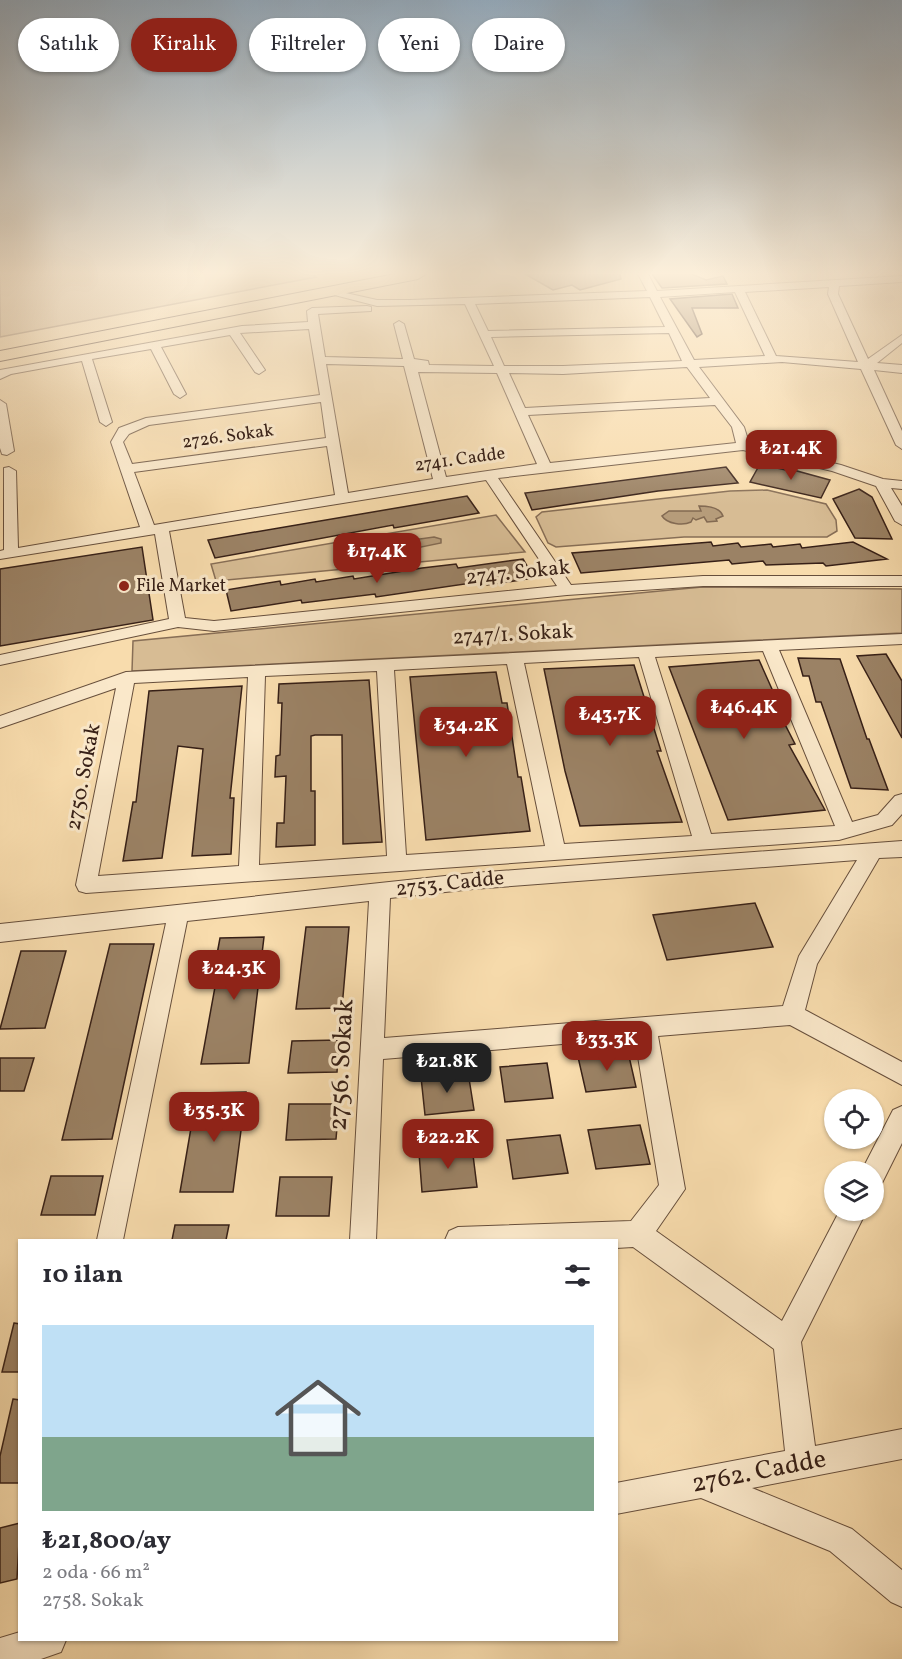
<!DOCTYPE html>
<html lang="tr">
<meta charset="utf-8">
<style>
:root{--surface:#fff;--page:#f2f2f3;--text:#2b2b33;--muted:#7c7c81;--accent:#8f2418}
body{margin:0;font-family:Vollkorn,serif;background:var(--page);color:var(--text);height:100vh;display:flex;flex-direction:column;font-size:22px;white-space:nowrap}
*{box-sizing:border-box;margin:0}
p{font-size:20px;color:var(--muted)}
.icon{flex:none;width:33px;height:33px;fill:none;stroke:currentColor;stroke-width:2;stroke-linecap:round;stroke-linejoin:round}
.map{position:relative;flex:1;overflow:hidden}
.panel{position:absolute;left:18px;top:1239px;width:600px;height:402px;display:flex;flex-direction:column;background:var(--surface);border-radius:0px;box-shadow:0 2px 4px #0004}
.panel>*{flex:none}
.hud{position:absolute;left:18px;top:18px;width:600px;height:54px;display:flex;gap:12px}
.tools{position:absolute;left:824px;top:1089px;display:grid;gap:12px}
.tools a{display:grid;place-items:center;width:60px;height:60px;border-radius:50%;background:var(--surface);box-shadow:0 2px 4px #0004;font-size:30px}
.price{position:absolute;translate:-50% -51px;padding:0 14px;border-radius:12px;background:var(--accent);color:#fff;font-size:20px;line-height:39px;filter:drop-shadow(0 2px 3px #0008)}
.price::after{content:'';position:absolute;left:50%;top:36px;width:18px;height:14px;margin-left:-9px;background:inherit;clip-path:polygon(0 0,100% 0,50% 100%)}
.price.selected{background:#222;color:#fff}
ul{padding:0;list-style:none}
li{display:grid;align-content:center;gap:12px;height:318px;padding:0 24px}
li span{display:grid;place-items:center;height:186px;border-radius:0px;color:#555}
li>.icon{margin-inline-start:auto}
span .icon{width:108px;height:108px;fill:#fffc;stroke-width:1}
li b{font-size:26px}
h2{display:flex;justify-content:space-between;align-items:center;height:72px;padding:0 24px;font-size:26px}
.pill{padding:0 21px;border-radius:27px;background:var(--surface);box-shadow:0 2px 4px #0004;font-size:21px;line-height:54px}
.pill.selected{background:var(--accent);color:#fff}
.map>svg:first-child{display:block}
.green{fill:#d7bc94;stroke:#876e56;stroke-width:1.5}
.water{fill:#b69c7a;stroke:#836a52;stroke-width:1.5}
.building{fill:#9b8265;stroke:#372017;stroke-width:1.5}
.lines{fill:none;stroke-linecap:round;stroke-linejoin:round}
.minor-casing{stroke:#674f3c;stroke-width:2}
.primary-casing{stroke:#372017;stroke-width:2}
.minor{fill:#fae8ca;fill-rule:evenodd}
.primary{fill:#f8dcad;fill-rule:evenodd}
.poi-dot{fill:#8f2418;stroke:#fae8ca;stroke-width:2}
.labels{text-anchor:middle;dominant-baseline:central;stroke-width:6;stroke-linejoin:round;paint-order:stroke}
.far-street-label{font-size:18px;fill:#372017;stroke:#fae8ca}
.far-poi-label{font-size:18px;fill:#372017;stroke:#fae8ca;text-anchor:start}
.street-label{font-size:21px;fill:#372017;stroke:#fae8ca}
.near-street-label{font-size:26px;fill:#372017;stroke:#fae8ca}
</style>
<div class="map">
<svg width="902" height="1659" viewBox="0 0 902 1659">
<rect width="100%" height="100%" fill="#f8dcad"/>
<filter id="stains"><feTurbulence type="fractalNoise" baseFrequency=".00333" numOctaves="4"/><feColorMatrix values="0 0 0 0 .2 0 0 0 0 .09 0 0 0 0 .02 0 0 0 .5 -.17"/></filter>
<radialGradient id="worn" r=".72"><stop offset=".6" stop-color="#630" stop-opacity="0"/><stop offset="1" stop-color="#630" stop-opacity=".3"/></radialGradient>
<g class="green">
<path d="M0 274H312L316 277 0 337Z"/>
<path d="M767 490 826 504 836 520 837 531 827 537H684L556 547 548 543 536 517 542 512 730 491Z"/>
<path d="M496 515 525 552 216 581 211 564Z"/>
<path d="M702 587 902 589V633L132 671 133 641Z"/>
</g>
<g class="water">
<path d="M699 506C706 506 720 507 723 516L716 519 717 521 707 522 704 517 696 520 693 518 691 522C683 526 667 524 662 516L669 511H701Z"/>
<path d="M434 537 441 539V543L402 551 398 542Z"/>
</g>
<g class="building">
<path d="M525 274H620L621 279 580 290 572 285 553 290Z"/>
<path d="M652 274H692L706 280 723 276 727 284 662 288Z"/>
<path d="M732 294 738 308H692L702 334 697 337 670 299Z"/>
<path d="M760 464 785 470 786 468 830 480 821 498 750 482Z"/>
<path d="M726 467 738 483 658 491 532 510 525 493Z"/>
<path d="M859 489 872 497 892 539 855 538 833 499Z"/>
<path d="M467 496 479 513 394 528 393 525 215 558 208 540Z"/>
<path d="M711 542 713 546 738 543 741 547 771 544 773 547 800 544 802 548 853 542 887 559 826 566 823 563 766 565 763 561 732 564 729 560 581 573 572 553Z"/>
<path d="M142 547 153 620 0 646V569Z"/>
<path d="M523 559 534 578 487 585 485 581 376 597 375 594 302 603 301 600 231 611 226 590 280 581 281 585 315 579 316 582 353 576 354 579 422 568 456 564 458 568Z"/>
<path d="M886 654 902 681V738L857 656Z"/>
<path d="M798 658 840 659 867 739H869L888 790 851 788 821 702H816L809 676H803Z"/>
<path d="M759 660 780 707H776L795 744 789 745 825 810 728 820 669 667Z"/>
<path d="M634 665 661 751H657L682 822 580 826 565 771 544 669Z"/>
<path d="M496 672 502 703H507L518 777H521L530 831 426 840 410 677Z"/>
<path d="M369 680 382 842 343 844 342 735H315L311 736V791H315V845L276 847 277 823H284L286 776 275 777 276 756 280 755 282 703H278L279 684Z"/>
<path d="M242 686 230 798H234L231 854 192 856 203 749 178 746 162 858 123 861 133 802H136L149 691Z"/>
<path d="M755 903 773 947 667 960 653 915Z"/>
<path d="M306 927H349L342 1008 296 1009Z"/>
<path d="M264 937 249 1063 201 1064 219 965H215L220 938Z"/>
<path d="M110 944H154L112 1139 62 1140Z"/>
<path d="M21 951H66L45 1028 0 1029Z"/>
<path d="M339 1040 337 1072 288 1073 292 1041Z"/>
<path d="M628 1052 636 1087 586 1092 578 1057Z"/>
<path d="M0 1058H34L24 1091H0Z"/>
<path d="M547 1063 553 1098 505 1102 500 1067Z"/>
<path d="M468 1072 474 1110 425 1115 421 1077Z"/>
<path d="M246 1092 233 1192H180L197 1093Z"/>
<path d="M289 1104H339L336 1139 286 1140Z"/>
<path d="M640 1125 650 1164 596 1169 588 1130Z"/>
<path d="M560 1135 568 1173 513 1179 507 1140Z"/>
<path d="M472 1147 477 1187 422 1192 419 1153Z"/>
<path d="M51 1176H103L95 1215H41Z"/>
<path d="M280 1177H332L329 1216H276Z"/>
<path d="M175 1225H229L226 1240H172Z"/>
<path d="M14 1323 20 1324V1372H2Z"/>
<path d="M13 1399 20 1400V1483H0V1456Z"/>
<path d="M20 1523 17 1579 0 1583V1528Z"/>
</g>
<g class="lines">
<g class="minor-casing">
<g id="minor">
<path d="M638 274H648L657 291 902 276V282L839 286 838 294 868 359 902 335V343L877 363 902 365V373L874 370 902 431V449L896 445 861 369 782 362 699 367 744 427 749 443 841 465 883 479 902 481V489L891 488 902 506V525L895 521 876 486 832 471 743 450 498 478 571 585 703 576H902V586H703L567 595 214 631 178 627 0 665V655L169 619 155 534 0 559V551L4 550V468L9 467 16 471 18 548 140 527 111 442 119 428 146 418 320 395 309 329 240 333 265 370 259 374 255 372 230 335 161 347 186 394 180 398 174 394 151 349 92 359 112 422 106 426 100 422 82 361 11 374 0 379V370L242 326 308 322 307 311 312 308 367 306 371 307V311L318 314 325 357 403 359 394 324 399 321 404 324 414 359 428 361 429 365 494 366 465 304 377 306 323 292 328 289 377 300H410L647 291ZM829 287 828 294 858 362 776 356 745 292ZM735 292 765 356 694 360 660 297ZM650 297 665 327 488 331 475 304ZM669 333 682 361 563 366H504L491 337ZM326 364 404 366 433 479 348 493ZM687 367 710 398 525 408 509 373 563 374ZM418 372 497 373 537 464 446 477ZM321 402 326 438 132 464 123 442 129 434 149 425ZM715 405 732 427 736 443 550 463 528 415ZM327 446 335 495 154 525 134 472ZM486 480 557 586 214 621 185 618 169 531Z"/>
<path d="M0 400 6 404 14 451 7 455 2 454 0 448Z"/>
<path d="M902 634V644L779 650 852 822 878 815 895 796 902 794V814L892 825 839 840 86 893 79 891 76 885 116 688 0 728V716L126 672ZM763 651 835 826 711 834 655 657ZM639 657 692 836 564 844 524 663ZM507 664 545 846 406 855 394 670ZM377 671 387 856 259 865 265 676ZM248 677 239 866 98 876 134 683Z"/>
<path d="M902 841V857L879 858 817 964 805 1010 902 1062V1085L790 1025 658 1036 685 1189 656 1231 782 1321 840 1210H867L801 1342 815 1446 902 1429V1459L752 1488 852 1529 902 1570V1607L891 1602 830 1551 701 1498 616 1514V1483L785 1451 774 1349 633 1247 616 1248V1240H445L449 1231 458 1227 631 1221 659 1185 635 1038 383 1059 376 1240H350L369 901 187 921 123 1240H97L166 923 0 942V924L473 873ZM857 860 799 956 783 1006 384 1038 390 898 473 889Z"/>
<path d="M902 1106V1143L882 1183 873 1186V1172H861L893 1110Z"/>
<path d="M20 1632V1640H66L61 1652 41 1659H0V1638Z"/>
</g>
</g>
<g class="primary-casing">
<path id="primary" d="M395 274H426L418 279 0 361V351Z"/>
</g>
<use href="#minor" class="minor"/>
<use href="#primary" class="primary"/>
</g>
<linearGradient id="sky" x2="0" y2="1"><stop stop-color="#94aabc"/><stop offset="0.54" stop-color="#fcefda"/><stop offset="1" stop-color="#fcefda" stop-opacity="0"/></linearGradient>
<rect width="902" height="506" fill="url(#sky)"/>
<circle class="poi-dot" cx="124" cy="586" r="6"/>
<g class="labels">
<g class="far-street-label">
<text transform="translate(228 437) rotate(-8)">2726. Sokak</text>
<text transform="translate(460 460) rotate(-8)">2741. Cadde</text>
</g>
<g class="far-poi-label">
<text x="136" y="586">File Market</text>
</g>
<g class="street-label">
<text transform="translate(518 573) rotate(-6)">2747. Sokak</text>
<text transform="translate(513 635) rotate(-3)">2747/1. Sokak</text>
<text transform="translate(84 777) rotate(-79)">2750. Sokak</text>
<text transform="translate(450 884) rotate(-6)">2753. Cadde</text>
</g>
<g class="near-street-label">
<text transform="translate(342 1065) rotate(-87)">2756. Sokak</text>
<text transform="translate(759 1472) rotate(-11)">2762. Cadde</text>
</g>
</g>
<rect width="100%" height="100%" filter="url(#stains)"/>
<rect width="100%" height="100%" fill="url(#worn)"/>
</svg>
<div class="tools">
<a><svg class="icon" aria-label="locate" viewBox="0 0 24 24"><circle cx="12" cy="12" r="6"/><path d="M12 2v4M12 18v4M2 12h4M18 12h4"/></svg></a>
<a><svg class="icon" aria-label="layers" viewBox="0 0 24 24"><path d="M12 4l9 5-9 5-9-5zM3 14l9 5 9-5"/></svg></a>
</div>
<b class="price" style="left:791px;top:481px">₺21.4K</b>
<b class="price" style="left:377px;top:584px">₺17.4K</b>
<b class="price" style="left:744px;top:740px">₺46.4K</b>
<b class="price" style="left:610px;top:747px">₺43.7K</b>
<b class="price" style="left:466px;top:758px">₺34.2K</b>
<b class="price" style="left:234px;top:1001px">₺24.3K</b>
<b class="price" style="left:607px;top:1072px">₺33.3K</b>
<b class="price selected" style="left:447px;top:1094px">₺21.8K</b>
<b class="price" style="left:214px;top:1143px">₺35.3K</b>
<b class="price" style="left:448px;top:1170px">₺22.2K</b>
<div class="hud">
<a class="pill">Satılık</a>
<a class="pill selected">Kiralık</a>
<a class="pill">Filtreler</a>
<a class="pill">Yeni</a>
<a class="pill">Daire</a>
</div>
<section class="panel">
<h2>10 ilan<svg class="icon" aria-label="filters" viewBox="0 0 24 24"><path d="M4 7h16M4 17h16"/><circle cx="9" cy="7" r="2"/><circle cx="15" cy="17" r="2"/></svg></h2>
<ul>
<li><span style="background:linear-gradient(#bfe0f5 60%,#7fa58c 0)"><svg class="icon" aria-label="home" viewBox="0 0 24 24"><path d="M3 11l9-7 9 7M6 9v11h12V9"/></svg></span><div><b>₺21,800/ay</b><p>2 oda · 66 m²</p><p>2758. Sokak</p></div></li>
</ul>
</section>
</div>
